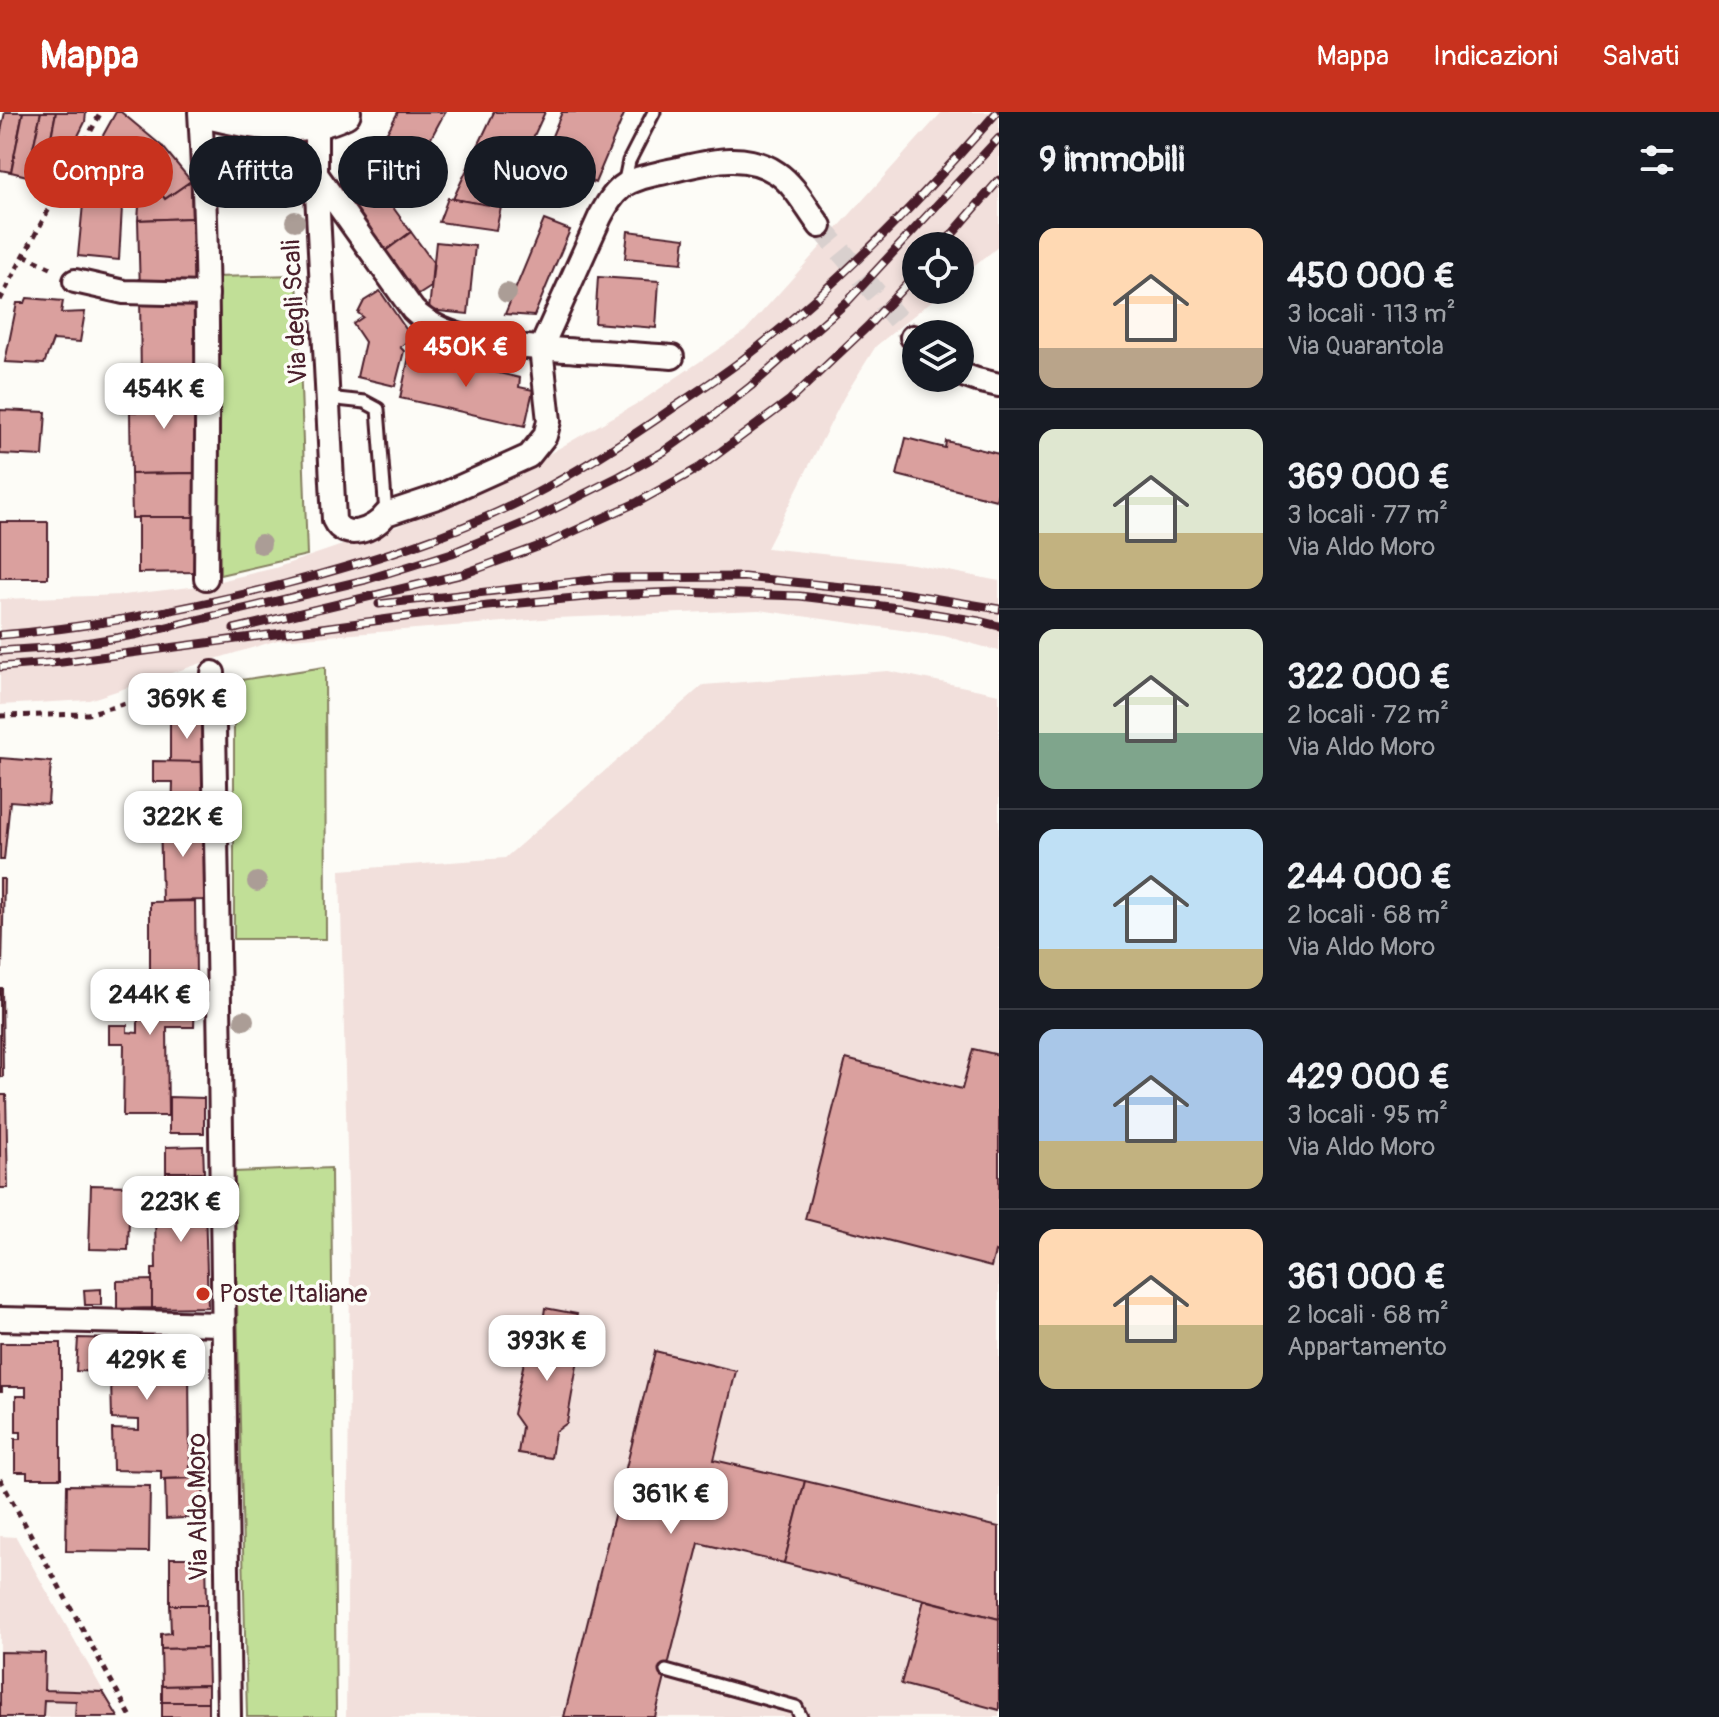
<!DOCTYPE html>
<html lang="it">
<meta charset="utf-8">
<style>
:root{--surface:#171b24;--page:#20242c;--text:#f1f3f6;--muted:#9ea1a6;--line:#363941;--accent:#c8321e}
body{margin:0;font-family:Pangolin,sans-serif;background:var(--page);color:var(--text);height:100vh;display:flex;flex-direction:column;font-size:30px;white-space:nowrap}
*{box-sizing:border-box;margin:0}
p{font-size:26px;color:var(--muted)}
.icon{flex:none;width:44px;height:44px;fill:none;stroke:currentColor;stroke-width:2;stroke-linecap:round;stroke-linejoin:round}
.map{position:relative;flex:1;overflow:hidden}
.sheet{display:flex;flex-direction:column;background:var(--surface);width:720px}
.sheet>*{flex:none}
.top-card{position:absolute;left:24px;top:24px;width:760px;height:72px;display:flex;gap:16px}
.controls{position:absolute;left:902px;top:120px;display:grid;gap:16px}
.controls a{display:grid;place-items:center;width:72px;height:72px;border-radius:50%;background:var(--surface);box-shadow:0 4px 12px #0003;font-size:40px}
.price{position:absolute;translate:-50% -68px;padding:0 18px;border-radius:16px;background:#fff;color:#222;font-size:26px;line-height:52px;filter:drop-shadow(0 2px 4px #0008)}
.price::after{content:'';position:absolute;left:50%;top:48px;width:24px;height:18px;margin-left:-12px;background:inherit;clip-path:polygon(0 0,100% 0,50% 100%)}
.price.active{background:var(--accent);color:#fff}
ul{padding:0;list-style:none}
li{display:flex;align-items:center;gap:24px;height:200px;padding:0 40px}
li+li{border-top:2px solid var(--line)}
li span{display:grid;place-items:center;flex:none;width:224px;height:160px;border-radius:16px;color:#555}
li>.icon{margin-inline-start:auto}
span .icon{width:96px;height:96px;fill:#fffc;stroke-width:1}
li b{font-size:34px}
h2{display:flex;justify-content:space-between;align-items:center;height:96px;padding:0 40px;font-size:34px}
.pill{padding:0 28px;border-radius:36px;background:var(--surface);box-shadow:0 4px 12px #0003;font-size:28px;line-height:72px}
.pill.active{background:var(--accent);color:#fff}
header{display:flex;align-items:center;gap:48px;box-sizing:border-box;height:112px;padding:0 40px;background:var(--accent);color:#fff}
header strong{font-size:38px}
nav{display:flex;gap:44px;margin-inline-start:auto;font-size:28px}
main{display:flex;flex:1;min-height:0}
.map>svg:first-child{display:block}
.built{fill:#f2e0dc}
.green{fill:#c1df97;stroke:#867f61;stroke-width:2}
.building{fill:#daa09e;stroke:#4a1f2b;stroke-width:2}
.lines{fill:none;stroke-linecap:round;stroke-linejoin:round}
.street-tunnel{stroke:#d9d0ce;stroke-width:22;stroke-dasharray:22 11;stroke-linecap:butt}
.lane-casing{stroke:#4a1f2b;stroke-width:17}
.street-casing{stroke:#4a1f2b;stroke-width:28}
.secondary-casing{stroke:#4a1f2b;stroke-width:38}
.path{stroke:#4a1f2b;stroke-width:5;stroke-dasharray:6 6;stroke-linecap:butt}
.lane{stroke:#fdfcf7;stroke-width:11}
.street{stroke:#fdfcf7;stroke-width:22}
.secondary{stroke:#fdfcf7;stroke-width:32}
.rail-casing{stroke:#4a1f2b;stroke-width:9}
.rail{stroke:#fdfcf7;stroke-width:6;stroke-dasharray:18;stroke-linecap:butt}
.tree{fill:#ab9d96}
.poi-dot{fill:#c8321e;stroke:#fdfcf7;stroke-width:3}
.labels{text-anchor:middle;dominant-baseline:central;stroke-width:7;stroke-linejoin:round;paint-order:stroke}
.street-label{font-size:26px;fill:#4a1f2b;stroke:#fdfcf7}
.poi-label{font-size:26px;fill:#4a1f2b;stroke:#fdfcf7;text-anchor:start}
</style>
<header>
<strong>Mappa</strong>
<nav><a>Mappa</a><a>Indicazioni</a><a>Salvati</a></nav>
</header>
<main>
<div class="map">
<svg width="999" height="1605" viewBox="0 0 999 1605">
<rect width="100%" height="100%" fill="#fdfcf7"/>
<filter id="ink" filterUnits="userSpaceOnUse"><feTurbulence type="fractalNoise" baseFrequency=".0125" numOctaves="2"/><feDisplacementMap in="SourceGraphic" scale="16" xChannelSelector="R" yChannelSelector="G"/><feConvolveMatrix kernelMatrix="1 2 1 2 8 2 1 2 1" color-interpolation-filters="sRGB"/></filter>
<g filter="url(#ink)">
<g class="built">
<path d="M942 0H999V134L960 166V134H916V178H945L876 234 844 285 767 436 913 452 999 469V539L944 524 759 498 555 506 278 528 205 550 89 588 0 593V487L123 483 199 474 275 456 398 414 528 354 643 288 745 219Z"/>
<path d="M888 559 999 582V1605H346L350 1159 340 758 505 746 703 573Z"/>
<path d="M0 1424 16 1425 118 1605H0Z"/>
</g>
<g class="green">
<path d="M297 163 307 443 220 463 214 165Z"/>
<path d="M325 555 326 827H234V569Z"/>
<path d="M331 1056 336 1605H247L234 1060Z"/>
</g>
<g class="building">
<path d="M5 0H23L11 60 0 58V24Z"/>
<path d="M23 0H41L27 64 11 60Z"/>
<path d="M41 0H56L42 68 27 64Z"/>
<path d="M56 0H86L85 10 65 50 47 46Z"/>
<path d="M116 0H121L163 35 123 72 96 36Z"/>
<path d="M398 0H445L423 41 408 59 378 30 389 17Z"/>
<path d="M494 0H545L501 95 453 87Z"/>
<path d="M562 0H625L595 71 542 48Z"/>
<path d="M378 30 408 59 386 85 378 75 353 99 336 75Z"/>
<path d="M163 35 191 69 165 87 142 55Z"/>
<path d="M149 65 165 87 191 69 192 106 138 108 141 68Z"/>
<path d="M378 75 411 120 384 140 353 99Z"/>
<path d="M448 86 501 95 496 118 439 110Z"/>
<path d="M83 92 122 95 119 148 78 144Z"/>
<path d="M192 106 194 180H140L138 108Z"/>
<path d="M544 108 570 118 534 204 505 202Z"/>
<path d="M628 119 685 126 682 151 625 146Z"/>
<path d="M411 120 433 150 431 175 417 184 384 140Z"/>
<path d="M436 130 475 134 468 202 429 198Z"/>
<path d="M598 165 659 169 656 216 595 211Z"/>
<path d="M380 179 412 226 400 235 404 239 395 274 357 265 365 230 353 212 363 205 358 201 364 189Z"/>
<path d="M140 180H194L195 272 141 273Z"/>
<path d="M27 186 63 189 61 201 85 200 80 230 53 228 44 252 5 250 17 191H25Z"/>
<path d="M410 240 520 266 519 275 533 278 525 314 400 286Z"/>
<path d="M195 272 196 361 131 362 130 300H141V273Z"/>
<path d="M0 298 46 300 43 344 0 342Z"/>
<path d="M906 326 945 336 946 329 999 342V377L996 388 897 363Z"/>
<path d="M196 361V405L132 406 131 362Z"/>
<path d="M138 405H196V460L138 461Z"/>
<rect x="0" y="410" width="48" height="56"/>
<rect x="170" y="608" width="34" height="42"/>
<path d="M0 646 51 650 48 692 10 689 4 748H0Z"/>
<path d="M153 649 204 650V705H172L173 670H153Z"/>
<path d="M160 705H204L205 788 162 789Z"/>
<path d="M0 767H4L2 856H0Z"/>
<path d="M195 789 196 862H150V790Z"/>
<path d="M116 862H187L188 891 195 889 194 915H167L168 1004H123L124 931H109V913H127V920L138 921V895H116Z"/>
<path d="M0 876H2L3 965H0Z"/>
<path d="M973 937 999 943V1142L995 1140 991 1155 805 1107 846 947 962 977Z"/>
<path d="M0 983H6L8 1076H0Z"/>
<path d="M169 985 204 986V1021H169Z"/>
<path d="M203 1034 204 1060H166V1035Z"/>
<path d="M166 1060H204L208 1195 152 1196V1157H156L155 1099H159V1076H166Z"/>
<path d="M91 1073 130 1074 128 1138 89 1137Z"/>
<path d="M152 1168V1196L117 1197V1169Z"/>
<path d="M101 1177V1193H85L84 1178Z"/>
<path d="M545 1196 577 1202 573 1223 580 1236 567 1311 555 1320 551 1346 518 1341 522 1315 513 1302 529 1226 542 1216Z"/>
<path d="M78 1226 197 1229 196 1256H189L190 1366 161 1367V1359L113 1358 112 1317 139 1318V1308L112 1307 111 1267H160V1255L110 1253V1260L76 1259Z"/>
<path d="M0 1231H61V1366H27V1360H15V1327H21V1320H16V1284H26V1275H2V1280H0Z"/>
<path d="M655 1239 736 1259 714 1348 805 1369 784 1451 699 1431 655 1605H564Z"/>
<path d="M203 1366 204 1405 166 1407 165 1367Z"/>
<path d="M805 1369 999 1415V1507L784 1451Z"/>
<path d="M67 1373 150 1374 149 1440 66 1439Z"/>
<path d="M170 1446H206L207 1493H170Z"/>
<path d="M924 1488 999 1507V1598L901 1572Z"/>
<path d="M170 1493H207V1536L161 1537V1522L171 1521Z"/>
<path d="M207 1536 208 1573 162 1574 161 1537Z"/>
<path d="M0 1540 45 1541 44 1578 103 1580 118 1605H75L76 1589 44 1588 43 1605H0Z"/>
<path d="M208 1573V1590H162V1574Z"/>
<rect x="162" y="1590" width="46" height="15"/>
</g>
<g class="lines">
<path class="street-tunnel" d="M820 114 912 225"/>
<g class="lane-casing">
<g id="lane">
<path d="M624 73 629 49 654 0"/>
<path d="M328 286 365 290 378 297 386 402"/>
<path d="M666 1559 796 1595 801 1605"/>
</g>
</g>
<g class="street-casing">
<g id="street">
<path d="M200 0C210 155 207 310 206 466"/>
<path d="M316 11V62L413 198C450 235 530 235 579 239 610 240 641 243 672 245"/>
<path d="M316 62 334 408C344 430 375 418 386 402L440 384 529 344 545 324 549 309 541 236 600 105C606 94 612 83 622 75 635 65 654 63 669 59 705 51 743 38 777 61 795 73 807 97 820 114"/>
<path d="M75 169 124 180 207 182"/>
<path d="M912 225 916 230"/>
<path d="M960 262 977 268 999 273"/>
<path d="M213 561 220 948 229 1605"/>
<path d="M0 1207 223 1212"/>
</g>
</g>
<g class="secondary-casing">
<path id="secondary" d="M207 0C252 11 301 21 344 0"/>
</g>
<g class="path">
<path d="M24 143 55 158"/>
<path d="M0 188 101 0"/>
<path d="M0 604 88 602 191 572"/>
<path d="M0 1367 131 1605"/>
</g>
<use href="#lane" class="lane"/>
<use href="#street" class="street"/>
<use href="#secondary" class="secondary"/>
<g class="rail-casing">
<g id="rail">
<path d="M942 134 999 68"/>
<path d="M379 492 609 466 744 465 902 481 999 497"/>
<path d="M234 517 463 462 548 431 638 390 699 356 790 288 868 214 916 162"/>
<path d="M0 523C96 515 191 496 285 472 368 450 452 424 529 385 579 359 627 328 673 296 696 280 720 265 742 248 836 175 919 90 997 0"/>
<path d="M0 539 60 535 134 523 365 468 452 441 532 408 620 364 663 340 709 307 751 274 848 189 999 26"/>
<path d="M0 555 62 550 488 494 607 483 678 480 800 484 898 496 979 509 999 514"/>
</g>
</g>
<use href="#rail" class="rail"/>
</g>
<g class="tree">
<circle cx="295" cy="109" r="10"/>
<circle cx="507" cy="181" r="10"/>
<circle cx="261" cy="432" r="10"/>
<circle cx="257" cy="770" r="10"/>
<circle cx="244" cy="908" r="10"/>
</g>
</g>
<circle class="poi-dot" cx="203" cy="1182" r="8"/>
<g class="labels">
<g class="street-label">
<text transform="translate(295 200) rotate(-93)">Via degli Scali</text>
<text transform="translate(198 1395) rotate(-91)">Via Aldo Moro</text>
</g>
<g class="poi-label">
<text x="219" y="1182">Poste Italiane</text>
</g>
</g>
</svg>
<div class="controls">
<a><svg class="icon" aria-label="locate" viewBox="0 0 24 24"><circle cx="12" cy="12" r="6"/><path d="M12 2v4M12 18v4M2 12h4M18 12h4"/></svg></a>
<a><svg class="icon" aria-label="layers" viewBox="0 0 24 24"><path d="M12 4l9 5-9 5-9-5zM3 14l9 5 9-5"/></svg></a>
</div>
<b class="price active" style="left:466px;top:277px">450K €</b>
<b class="price" style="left:164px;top:319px">454K €</b>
<b class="price" style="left:187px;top:629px">369K €</b>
<b class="price" style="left:183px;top:747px">322K €</b>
<b class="price" style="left:150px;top:925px">244K €</b>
<b class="price" style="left:181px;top:1132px">223K €</b>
<b class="price" style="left:547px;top:1271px">393K €</b>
<b class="price" style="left:147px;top:1290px">429K €</b>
<b class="price" style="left:671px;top:1424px">361K €</b>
<div class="top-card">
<a class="pill active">Compra</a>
<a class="pill">Affitta</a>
<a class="pill">Filtri</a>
<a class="pill">Nuovo</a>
</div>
</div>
<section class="sheet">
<h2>9 immobili<svg class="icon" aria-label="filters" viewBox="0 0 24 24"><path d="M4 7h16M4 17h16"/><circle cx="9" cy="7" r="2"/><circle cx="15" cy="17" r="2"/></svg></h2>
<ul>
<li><span style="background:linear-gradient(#ffd9b3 75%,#b9a48a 0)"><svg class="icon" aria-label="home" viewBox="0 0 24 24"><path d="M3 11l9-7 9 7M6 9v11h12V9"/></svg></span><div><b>450 000 €</b><p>3 locali · 113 m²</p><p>Via Quarantola</p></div></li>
<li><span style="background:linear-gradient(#dfe7d0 65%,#c2b280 0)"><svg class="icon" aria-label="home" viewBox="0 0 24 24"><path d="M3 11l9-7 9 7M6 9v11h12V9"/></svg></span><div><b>369 000 €</b><p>3 locali · 77 m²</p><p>Via Aldo Moro</p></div></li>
<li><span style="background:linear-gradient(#dfe7d0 65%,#7fa58c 0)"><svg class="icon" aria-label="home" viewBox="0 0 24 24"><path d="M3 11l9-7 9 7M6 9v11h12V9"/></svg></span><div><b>322 000 €</b><p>2 locali · 72 m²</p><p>Via Aldo Moro</p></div></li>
<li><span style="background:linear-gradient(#bfe0f5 75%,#c2b280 0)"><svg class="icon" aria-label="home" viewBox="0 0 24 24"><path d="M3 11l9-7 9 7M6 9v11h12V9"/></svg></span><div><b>244 000 €</b><p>2 locali · 68 m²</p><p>Via Aldo Moro</p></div></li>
<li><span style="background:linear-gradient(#a9c7e8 70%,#c2b280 0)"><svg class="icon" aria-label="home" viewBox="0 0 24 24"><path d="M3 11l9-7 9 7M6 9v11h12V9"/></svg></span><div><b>429 000 €</b><p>3 locali · 95 m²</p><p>Via Aldo Moro</p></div></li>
<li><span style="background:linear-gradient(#ffd9b3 60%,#c2b280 0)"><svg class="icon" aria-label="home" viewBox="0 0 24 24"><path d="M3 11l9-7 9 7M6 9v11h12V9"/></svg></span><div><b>361 000 €</b><p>2 locali · 68 m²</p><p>Appartamento</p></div></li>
</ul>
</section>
</main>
